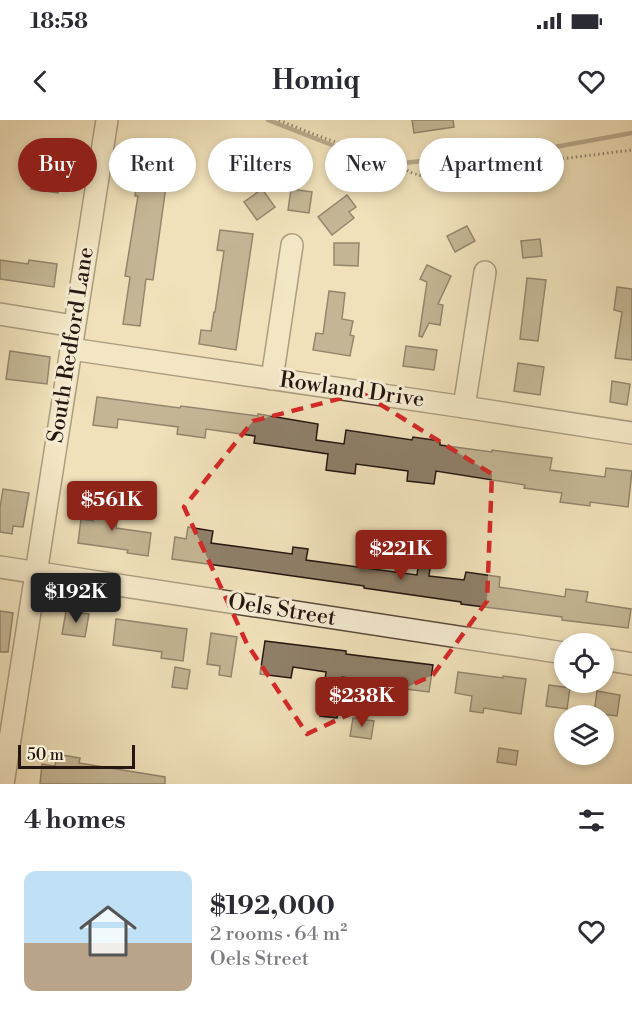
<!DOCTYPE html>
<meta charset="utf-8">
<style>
:root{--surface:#fff;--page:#f7f7f7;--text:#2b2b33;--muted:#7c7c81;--accent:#8f2418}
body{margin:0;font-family:"Libre Bodoni",serif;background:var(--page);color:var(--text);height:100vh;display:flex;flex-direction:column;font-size:22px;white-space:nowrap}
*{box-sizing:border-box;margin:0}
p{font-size:20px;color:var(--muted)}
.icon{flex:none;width:33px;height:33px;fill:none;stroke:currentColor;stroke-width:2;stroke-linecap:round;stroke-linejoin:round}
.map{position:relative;height:664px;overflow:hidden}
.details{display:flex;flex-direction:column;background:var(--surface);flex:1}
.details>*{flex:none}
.top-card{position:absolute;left:18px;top:18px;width:597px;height:54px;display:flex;gap:12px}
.fabs{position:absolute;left:554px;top:513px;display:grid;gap:12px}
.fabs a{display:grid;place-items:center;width:60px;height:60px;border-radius:50%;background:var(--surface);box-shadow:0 3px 9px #0003;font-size:30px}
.scale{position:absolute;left:18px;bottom:15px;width:117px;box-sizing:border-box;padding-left:6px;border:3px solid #251611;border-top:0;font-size:16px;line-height:21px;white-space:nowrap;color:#251611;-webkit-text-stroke:4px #f5ecd2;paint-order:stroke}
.price{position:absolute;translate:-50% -51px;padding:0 14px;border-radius:6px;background:var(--accent);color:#fff;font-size:20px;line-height:39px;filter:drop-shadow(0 2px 3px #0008)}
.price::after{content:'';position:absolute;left:50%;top:36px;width:18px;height:14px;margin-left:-9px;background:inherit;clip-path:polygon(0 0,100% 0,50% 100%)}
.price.active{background:#222;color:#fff}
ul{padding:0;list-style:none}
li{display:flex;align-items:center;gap:18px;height:150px;padding:0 24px}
li span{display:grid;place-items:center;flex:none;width:168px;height:120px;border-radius:12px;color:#555}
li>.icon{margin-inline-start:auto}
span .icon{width:72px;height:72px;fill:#fffc;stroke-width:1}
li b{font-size:26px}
h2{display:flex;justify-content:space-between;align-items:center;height:72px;padding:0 24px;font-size:26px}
.chip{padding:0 21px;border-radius:27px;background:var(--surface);box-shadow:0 3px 9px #0003;font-size:21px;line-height:54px}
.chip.active{background:var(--accent);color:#fff}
.status{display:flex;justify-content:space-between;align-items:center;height:42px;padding:0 30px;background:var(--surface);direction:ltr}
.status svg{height:16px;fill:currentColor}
header{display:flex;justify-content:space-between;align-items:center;height:78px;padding:0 24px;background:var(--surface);font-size:27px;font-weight:700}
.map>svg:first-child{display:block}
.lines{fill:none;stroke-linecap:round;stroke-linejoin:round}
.stream{stroke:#756654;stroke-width:4.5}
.building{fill:#8f8069;stroke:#251611;stroke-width:1.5}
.minor-casing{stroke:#58493b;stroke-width:24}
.path{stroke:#251611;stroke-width:3;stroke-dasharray:1.5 3;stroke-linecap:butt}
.minor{stroke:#f5ecd2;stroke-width:21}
.marked{fill:none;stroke:#d62828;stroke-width:4.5;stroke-dasharray:12 8;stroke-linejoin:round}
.labels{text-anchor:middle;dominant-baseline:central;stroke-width:6;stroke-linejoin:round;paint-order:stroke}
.street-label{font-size:22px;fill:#251611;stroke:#f5ecd2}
</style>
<div class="status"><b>18:58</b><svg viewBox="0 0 49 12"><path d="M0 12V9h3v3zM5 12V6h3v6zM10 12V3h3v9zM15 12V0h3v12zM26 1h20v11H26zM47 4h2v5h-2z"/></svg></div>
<header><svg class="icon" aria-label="back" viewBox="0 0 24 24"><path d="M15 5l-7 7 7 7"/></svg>Homiq<svg class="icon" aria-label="heart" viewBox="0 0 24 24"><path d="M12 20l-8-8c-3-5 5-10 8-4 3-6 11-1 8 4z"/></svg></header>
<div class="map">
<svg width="632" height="664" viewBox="0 0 632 664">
<rect width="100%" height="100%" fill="#f0e1ba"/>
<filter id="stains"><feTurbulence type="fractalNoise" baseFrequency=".00333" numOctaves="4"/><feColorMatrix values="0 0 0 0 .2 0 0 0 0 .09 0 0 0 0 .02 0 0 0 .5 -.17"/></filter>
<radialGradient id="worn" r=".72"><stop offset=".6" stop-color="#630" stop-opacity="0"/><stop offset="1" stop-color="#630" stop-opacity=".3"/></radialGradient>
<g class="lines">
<path class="stream" d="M268 0 383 45 549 28 632 13"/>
</g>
<g class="building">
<path d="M412 0H453L454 7 414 13Z"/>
<path d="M41 40 62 42 58 73 31 69 34 53 39 54Z"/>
<path d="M138 55 167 59 153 160 146 159 140 206 123 204 130 157 125 156 138 76H135Z"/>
<path d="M262 69 275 87 257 100 244 82Z"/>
<path d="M291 69 312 72 309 93 288 90Z"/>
<path d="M347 75 356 87 349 92 354 98 332 115 318 97Z"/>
<path d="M467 106 475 121 455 132 447 116Z"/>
<path d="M220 110 253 114 236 230 199 224 201 210 211 211 214 192H215L224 131 217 130Z"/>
<path d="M540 119 542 136 523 138 521 121Z"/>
<path d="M334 123H359L358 146 334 145Z"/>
<path d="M0 140 28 144 29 140 57 144 54 167 0 159Z"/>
<path d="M427 145 451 156 438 184 443 185 440 205 429 203 422 217 419 216 427 162 420 159Z"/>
<path d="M527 158 546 160 538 221 520 219Z"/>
<path d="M617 167 632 169V240L615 238 622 192 614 190Z"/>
<path d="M329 171 345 173 342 199 353 201 350 215 354 216 350 236 313 230 316 213 323 214Z"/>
<path d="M406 226 437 230 434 250 403 246Z"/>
<path d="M10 231 50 237 47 264 6 259Z"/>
<path d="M518 243 544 247 540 275 514 271Z"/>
<path d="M612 261 630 264 627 285 610 282Z"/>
<path d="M97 277 180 288 181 286 258 296V294L318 304 316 320 344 324 346 310 412 320 413 317 440 321V325L492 332V330L552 338 550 350 605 357 606 348 632 351 628 387 590 382V386L560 382 562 373 524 368 525 365 436 351 434 364 407 361 408 351 356 344 355 354 326 350 328 334 254 323 255 316 206 309 205 318 177 314 178 307 118 299 117 308 93 305Z"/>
<path d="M3 369 29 373 23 407 13 406 12 414 0 412V388Z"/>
<path d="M95 383 119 387 116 408 151 413 148 436 127 433 128 430 78 423 81 399 93 401Z"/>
<path d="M188 407 213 411 211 423 292 434 293 427 308 429 306 440 417 455 419 440 431 442 429 456 464 460 466 452 500 457 499 467 565 477 566 469 588 472 586 482 631 489 628 508 562 500V497L461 484V482L364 468V466L172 439 175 417 186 419Z"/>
<path d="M0 491 13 493 8 532H0Z"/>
<path d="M66 491 89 494 85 517 62 514Z"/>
<path d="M116 499 187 509 183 541 161 538 162 532 113 525Z"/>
<path d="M211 513 237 517 231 557 219 555 220 546 207 544Z"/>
<path d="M265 521 346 531V534L433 545 429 572 406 569V566L342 557 337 598 320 596 326 552 293 547 291 558 260 554Z"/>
<path d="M175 547 190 550 187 569 172 567Z"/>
<path d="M458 552 503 558V556L526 559 521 594 484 588 483 593 470 591 472 576 455 573Z"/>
<path d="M549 565 570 568 567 589 546 586Z"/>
<path d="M597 571 620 575 617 596 594 593Z"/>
<path d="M353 598 374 601 371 619 350 616Z"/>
<path d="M499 628 518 631 516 645 497 642Z"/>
<path d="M57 634 80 638 79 643 165 657V664H40L42 644 55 646Z"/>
</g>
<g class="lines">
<g class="minor-casing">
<g id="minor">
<path d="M0 194 74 206"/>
<path d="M71 229 464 287 632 313"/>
<path d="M272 259 292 125"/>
<path d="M464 287 485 152"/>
<path d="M0 447 564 533"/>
<path d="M603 539 632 544"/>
<path d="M3 664 107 0"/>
</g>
</g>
<path class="path" d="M279 0C316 16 355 30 395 38 403 49 410 54 425 56L632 30"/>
<use href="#minor" class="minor"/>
</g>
<path d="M0 0H632V664H0ZM362 273 492 354 487 481 433 555 307 614 247 524 184 387 253 301Z" fill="#f0e1ba" fill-opacity=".55" fill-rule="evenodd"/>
<path class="marked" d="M362 273 492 354 487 481 433 555 307 614 247 524 184 387 253 301Z"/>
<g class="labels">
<g class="street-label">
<text transform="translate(71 225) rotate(-81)">South Redford Lane</text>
<text transform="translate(352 270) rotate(8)">Rowland Drive</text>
<text transform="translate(282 490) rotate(9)">Oels Street</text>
</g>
</g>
<rect width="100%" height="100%" filter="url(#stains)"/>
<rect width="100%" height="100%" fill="url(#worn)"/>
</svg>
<div class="fabs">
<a><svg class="icon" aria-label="locate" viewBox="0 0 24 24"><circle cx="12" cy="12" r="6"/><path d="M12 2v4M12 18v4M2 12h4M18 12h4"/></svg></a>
<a><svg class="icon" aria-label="layers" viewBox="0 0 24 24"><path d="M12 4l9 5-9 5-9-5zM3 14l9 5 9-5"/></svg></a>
</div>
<div class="scale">50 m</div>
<b class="price" style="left:112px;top:412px">$561K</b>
<b class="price" style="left:401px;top:461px">$221K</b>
<b class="price active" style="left:76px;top:504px">$192K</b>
<b class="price" style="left:362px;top:608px">$238K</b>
<div class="top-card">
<a class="chip active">Buy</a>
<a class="chip">Rent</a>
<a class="chip">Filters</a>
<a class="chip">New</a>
<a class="chip">Apartment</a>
</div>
</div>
<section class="details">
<h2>4 homes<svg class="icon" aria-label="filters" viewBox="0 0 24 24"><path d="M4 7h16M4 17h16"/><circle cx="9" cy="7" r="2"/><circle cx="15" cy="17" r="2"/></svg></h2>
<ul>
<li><span style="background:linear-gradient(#bfe0f5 60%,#b9a48a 0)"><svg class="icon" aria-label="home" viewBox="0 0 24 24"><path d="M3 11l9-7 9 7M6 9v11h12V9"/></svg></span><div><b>$192,000</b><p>2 rooms · 64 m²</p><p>Oels Street</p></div><svg class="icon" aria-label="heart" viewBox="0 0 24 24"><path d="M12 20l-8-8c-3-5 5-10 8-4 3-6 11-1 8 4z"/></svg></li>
</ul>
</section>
